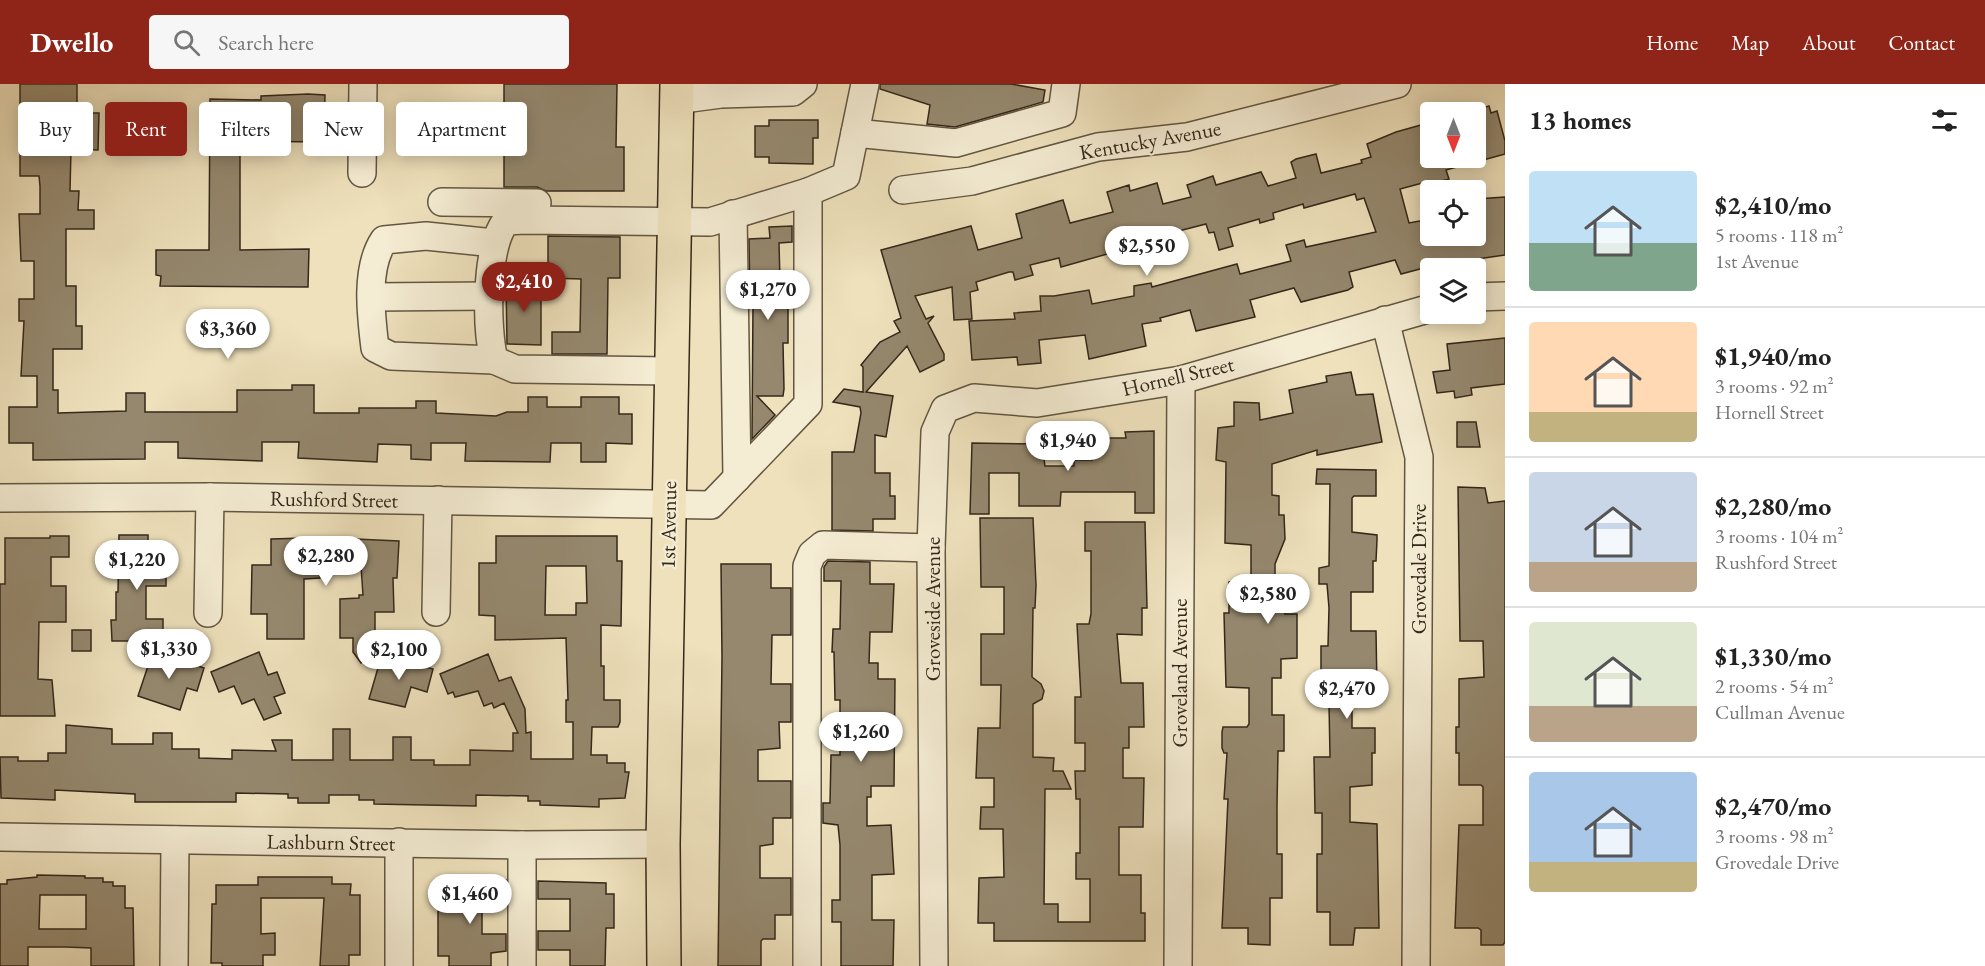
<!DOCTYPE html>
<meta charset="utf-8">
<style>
:root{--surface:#fff;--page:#f6f6f6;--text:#222;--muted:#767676;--line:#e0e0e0;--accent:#8f2418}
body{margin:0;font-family:"EB Garamond",serif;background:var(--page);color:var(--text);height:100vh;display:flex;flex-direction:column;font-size:22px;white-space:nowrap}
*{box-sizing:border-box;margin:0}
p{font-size:20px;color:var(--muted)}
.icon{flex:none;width:33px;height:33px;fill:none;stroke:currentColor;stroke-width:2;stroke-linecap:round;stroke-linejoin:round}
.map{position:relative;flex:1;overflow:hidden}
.sheet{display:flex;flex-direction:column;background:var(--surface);width:480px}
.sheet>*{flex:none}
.hud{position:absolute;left:18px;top:18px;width:570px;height:54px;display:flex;gap:12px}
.needle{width:39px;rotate:180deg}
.tools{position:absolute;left:1420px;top:18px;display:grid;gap:12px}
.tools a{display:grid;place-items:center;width:66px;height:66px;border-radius:6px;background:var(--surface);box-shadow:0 3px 15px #0003;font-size:30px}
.price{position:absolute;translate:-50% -51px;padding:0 14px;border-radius:21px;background:#fff;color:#222;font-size:20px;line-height:39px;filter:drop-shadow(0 2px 3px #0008)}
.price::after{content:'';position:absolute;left:50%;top:36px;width:18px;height:14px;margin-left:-9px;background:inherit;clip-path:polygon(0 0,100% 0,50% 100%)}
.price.current{background:var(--accent);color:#fff}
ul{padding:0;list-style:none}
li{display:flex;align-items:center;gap:18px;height:150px;padding:0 24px}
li+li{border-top:2px solid var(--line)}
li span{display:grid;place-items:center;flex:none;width:168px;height:120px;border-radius:6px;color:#555}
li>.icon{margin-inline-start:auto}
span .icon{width:72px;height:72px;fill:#fffc;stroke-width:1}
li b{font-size:26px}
h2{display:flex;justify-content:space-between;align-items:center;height:72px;padding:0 24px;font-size:26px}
.chip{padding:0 21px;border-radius:6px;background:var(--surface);box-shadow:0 3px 15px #0003;font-size:21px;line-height:54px}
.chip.current{background:var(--accent);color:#fff}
header{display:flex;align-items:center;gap:36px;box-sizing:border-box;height:84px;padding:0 30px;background:var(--accent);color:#fff}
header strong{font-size:28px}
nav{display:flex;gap:33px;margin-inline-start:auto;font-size:21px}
.search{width:420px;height:54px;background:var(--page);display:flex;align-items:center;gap:15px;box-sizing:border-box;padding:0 21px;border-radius:6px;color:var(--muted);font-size:22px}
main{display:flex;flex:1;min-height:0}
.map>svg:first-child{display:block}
.building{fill:#95886e;stroke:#34281a;stroke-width:1.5;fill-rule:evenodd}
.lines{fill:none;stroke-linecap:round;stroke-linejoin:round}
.minor-casing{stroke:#625642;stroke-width:30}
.major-casing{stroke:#34281a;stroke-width:36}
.minor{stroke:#f4ecd3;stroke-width:27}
.major{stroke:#eee1bc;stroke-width:33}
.labels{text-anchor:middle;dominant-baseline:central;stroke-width:4.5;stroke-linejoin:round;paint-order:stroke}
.street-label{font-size:21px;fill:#34281a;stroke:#f4ecd3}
</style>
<header>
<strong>Dwello</strong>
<div class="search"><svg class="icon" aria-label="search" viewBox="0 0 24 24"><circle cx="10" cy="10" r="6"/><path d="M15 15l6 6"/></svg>Search here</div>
<nav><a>Home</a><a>Map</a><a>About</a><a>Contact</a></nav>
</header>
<main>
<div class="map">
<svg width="1505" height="882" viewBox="0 0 1505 882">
<rect width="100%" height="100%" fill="#eee1bc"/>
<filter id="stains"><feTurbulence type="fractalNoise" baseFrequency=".00333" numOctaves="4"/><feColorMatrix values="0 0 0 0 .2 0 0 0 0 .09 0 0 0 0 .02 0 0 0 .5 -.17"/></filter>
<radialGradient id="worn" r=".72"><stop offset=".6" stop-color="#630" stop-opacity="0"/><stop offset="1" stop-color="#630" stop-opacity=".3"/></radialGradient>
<g class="building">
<path d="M20 0H77V29H99L98 66 71 65 70 107H79L78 126H94V145H66V202H76V242H82V265H53V306H58V329L126 327V309H145V328H237V306H292V301H314V329H359V324H416V317H436V329L496 332 507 328H528V313H547V323H581V313H619V330H632V360L606 359V378H581V359H551L550 378 465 377 466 359H431V376L411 375V361L378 360 377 378 298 374 299 358H262V377L178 374V358H145V375L33 376V359H9V323H37V292H21L24 237H19V215H34V177H21L19 130H40V102L39 92H20Z"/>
<path d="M504 0H617L616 63H624V107H546L537 103H504Z"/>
<path d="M880 0H1011L1045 6 1043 18 955 43 927 40 930 21 880 5Z"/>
<path d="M308 10 325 11 324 58 240 57V166L309 165 308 203 160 202 161 192 156 191V166H209L210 15 261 16V12Z"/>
<path d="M1489 22 1491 29 1497 27 1505 57V70L1476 78V26Z"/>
<path d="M769 36H818V54H813V80L769 79V73H755V42H769Z"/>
<path d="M1421 41 1427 63 1431 61V74H1475V78L1446 86 1449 95 1431 100 1430 97 1400 105 1409 139 1431 135V152H1476V115L1505 113V171L1435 181 1401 190 1395 176 1349 188 1353 203 1348 206 1301 218 1294 204 1250 216 1255 233 1196 247 1190 226 1160 234 1161 237 1142 240 1146 262 1089 275 1085 251 1039 256 1041 279 1018 281 1017 273 972 276 969 237 1015 235 1014 229 1041 227 1040 212H1054L1089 206 1092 220 1134 212V202L1151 199 1152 203 1237 180 1240 190 1291 177 1286 161 1304 156 1306 163 1376 148 1364 114 1357 116 1355 110 1304 124 1303 120 1273 129 1274 135 1260 139 1259 135 1228 144 1233 162 1219 166 1214 148 1209 149 1206 140 1124 161 1125 165 1061 183 1059 174 1030 181 1033 191 1015 196 1013 188H1009L976 198 978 206 970 208 972 235 954 236 952 203 915 212 926 235 934 232 928 239 944 270V276L920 288 907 262 866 308 893 312 886 353 875 351V389H890V412H895V435H873V447L832 446V368H854L861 329 860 323 833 318 844 305 863 308V283L861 281 880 258 900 248 894 237 901 234 881 166 971 142 978 166 1022 154 1016 130 1063 116 1070 139 1113 128 1107 108 1129 101 1130 107 1157 99 1163 120 1191 113 1187 101 1213 92 1216 101 1261 88 1268 102 1296 94 1291 78 1296 75 1316 70 1321 89 1362 79 1361 76 1371 73 1367 60 1396 48Z"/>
<path d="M792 142V158L779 159 780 197H788V259H783L784 305 783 312H757L775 331 752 355 753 218H750L749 155 770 154 769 143Z"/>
<path d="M548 152 620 153V194H608L607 270H552V248H580L581 195 548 194Z"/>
<path d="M506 197H541V261L507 260Z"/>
<path d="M1505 254V300L1471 304 1472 311 1455 314 1454 307 1437 309 1433 288 1450 286 1447 260Z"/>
<path d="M1351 288 1356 311 1373 310 1382 358 1317 371V366L1272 380V411L1279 412V431H1284L1285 455 1275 480V508H1285V530H1297V574L1281 575V594H1272V631H1284V667H1278L1277 722V770H1282V814H1270V861L1248 860V844H1222L1228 715H1224L1227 669H1224L1222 664V648L1223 643H1247L1249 640V604L1226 603 1224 529H1229V498L1251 496V461L1225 459 1226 378 1216 376 1218 344 1234 342V318L1259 319 1260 336 1293 329 1289 306 1327 298 1326 292Z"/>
<path d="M1457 338H1476L1480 363H1457Z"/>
<path d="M1154 347V429H1135V408H1061L1060 422H1019V389H989V430H970L972 359 1042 360 1045 382H1074V376H1092L1093 354H1126L1125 348Z"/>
<path d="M1317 385 1376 386V412H1354L1352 414V448L1377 451V456L1376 477H1373V508H1351V547H1376L1377 604 1352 606V644H1375V669H1372V701L1350 703V738L1377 740 1379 844H1355L1353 861H1330V828H1317V770H1322V729H1315L1314 673H1330L1329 619H1321V562H1328L1329 524 1327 500H1319V484L1329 482 1330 400H1316Z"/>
<path d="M1458 403 1485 404 1488 419 1505 417V858L1503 861H1481V846L1478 844H1455L1459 741H1483V703L1481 701H1459V669H1456V643H1459V595L1484 593 1483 557H1460Z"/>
<path d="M980 434H1033L1036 501 1035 524H1033L1032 593 1041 600 1044 607 1042 615 1033 620V673L1054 674 1053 687H1063L1071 705H1045L1044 820H1058V838H1090V795H1076V769H1080V715H1076L1075 687H1085V659H1075V613H1081L1077 540H1089L1091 530V467H1085V438H1145L1147 524H1142V551L1117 550 1121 599H1143L1144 643H1129V664H1123V694H1144L1143 743H1119V791H1141V829H1145V857H994V839H978L979 794 1004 793 1003 745H980L981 723H994V694H976L978 644H1000L1001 601H981V550H1004V503H981Z"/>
<path d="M119 451H148V476H166V502H146V535H163V557H112L111 536H116V508H118Z"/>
<path d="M50 452H69V473H51V502H66V538H39L38 595 52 596 55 632H0V500H5V454H50Z"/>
<path d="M496 452H617V477H622L621 542 601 541V582H604V616H620V638L618 643H592L591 671H607V679H625V688H629L625 714 599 715V723L540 721V717H528V712L476 711V722L374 720V716H359V711H329V719H298V714H288V710L236 709V718H135V710L55 706V716L1 714 0 673H18V677H48V669H66V641L112 645V660H153V649H172V665H199V674L232 675V666L276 667 272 656H292V676H333V645H350V676H393V653H411V676H434V681H470V666L513 667V649H518L504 619 494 624 492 619 484 622 478 607 455 613 453 608 448 610 440 590 488 570 499 597 511 593 525 625 526 649 531 648V675H573V638H566V616H568L566 554 495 556V532L479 531V479H496ZM546 482H586L587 519H576V531H545Z"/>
<path d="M306 454V457H334V454L399 457 397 494H393L394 528H375V556L382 565 361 579 353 568V554H340V515L359 514V511H363L361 482H352V476H320V494L304 495V555H267V530H251L252 481H271V455Z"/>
<path d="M828 477 870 478V500H894L892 548H870L869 579H878V595H895L894 702H871V713H867V742L891 741 894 790 872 791V836H894L893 882H841V838H832V816H840V761L838 741 823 739V719H830L831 671H840V616H835L834 568H832L833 545H840L841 497H824V483Z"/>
<path d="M721 480H771V504H791V551H772L771 600H791V638H779L780 664 758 666V697H791V734H773V760L760 762V794H791V831H775V855H763L761 857V882H718L722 573Z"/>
<rect x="72" y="546" width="19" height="21"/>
<path d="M153 567 204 584 197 607 187 604 180 626 138 612Z"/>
<path d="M259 568 268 591 277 588 285 609 274 613 281 629 264 636 254 615 242 620 234 602 219 608 211 588Z"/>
<path d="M382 570 433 585 427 608 411 603 405 623 369 615Z"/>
<path d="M37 791 85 792V794H103V798H113V802H125V824H133L134 882H91V864L66 863H28V882H0V800H7V796L37 793ZM40 811H86V845H39Z"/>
<path d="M258 793H332V800H351L350 811H360V871H349V882H320L324 814H261V850L275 849V871H263V882H222V879H211L212 820H216V801H258Z"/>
<path d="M486 795 506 796V815H482V850H506V867L491 869V882H449V872H438V827H446V806H458V802H468V798H486Z"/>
<path d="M538 797 606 799V810H614V844H606L605 882H570V866H538V847H570V815H538Z"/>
</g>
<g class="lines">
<g class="minor-casing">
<g id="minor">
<path d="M676 16 721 10 793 8 803 0"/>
<path d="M855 49 956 59 1062 29 1066 0"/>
<path d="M362 89 363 0"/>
<path d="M903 106 972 97 1098 63 1187 53 1397 0"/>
<path d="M808 108 846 92 865 0"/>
<path d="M442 118 537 119"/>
<path d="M733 130 737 394"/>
<path d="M494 159 426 152 384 156C365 184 371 231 375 264L391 272 494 276"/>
<path d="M372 213 490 212"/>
<path d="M1476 213 1505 212"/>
<path d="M1385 236 1419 373 1416 882"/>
<path d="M0 414 210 413 711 421 808 320V108L710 138 524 136 506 137C485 164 486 244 494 276L515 285 671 287"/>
<path d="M436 528 438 416"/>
<path d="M208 529 210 413"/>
<path d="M0 753 522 761 663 760"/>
<path d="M174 882 175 756"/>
<path d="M399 882V758"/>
<path d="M522 882V761"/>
<path d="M807 882V482L812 470 823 461 931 464"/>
<path d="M934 882 931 464 935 348 945 325 974 314 1037 319 1181 296 1431 224"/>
<path d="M1178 882 1181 296"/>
</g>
</g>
<g class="major-casing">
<path id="major" d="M664 882 663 760 677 0"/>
</g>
<use href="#minor" class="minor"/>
<use href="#major" class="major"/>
</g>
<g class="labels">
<g class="street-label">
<text transform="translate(1150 56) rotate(-10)">Kentucky Avenue</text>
<text transform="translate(1178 292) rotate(-13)">Hornell Street</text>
<text transform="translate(334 415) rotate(1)">Rushford Street</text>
<text transform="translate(668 441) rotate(-89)">1st Avenue</text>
<text transform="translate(1418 485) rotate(-90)">Grovedale Drive</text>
<text transform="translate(932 525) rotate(-90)">Groveside Avenue</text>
<text transform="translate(1179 589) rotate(-90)">Groveland Avenue</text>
<text transform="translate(331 758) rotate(1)">Lashburn Street</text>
</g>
</g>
<rect width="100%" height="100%" filter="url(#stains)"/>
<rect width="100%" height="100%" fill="url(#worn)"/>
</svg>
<div class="tools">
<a><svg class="needle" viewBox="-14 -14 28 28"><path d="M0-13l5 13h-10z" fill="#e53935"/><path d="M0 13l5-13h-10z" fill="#767676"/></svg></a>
<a><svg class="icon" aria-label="locate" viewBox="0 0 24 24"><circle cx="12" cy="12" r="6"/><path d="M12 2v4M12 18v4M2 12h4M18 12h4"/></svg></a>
<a><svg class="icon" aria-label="layers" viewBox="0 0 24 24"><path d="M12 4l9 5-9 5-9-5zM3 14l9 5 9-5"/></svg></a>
</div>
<b class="price" style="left:1147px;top:193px">$2,550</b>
<b class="price current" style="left:524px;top:229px">$2,410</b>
<b class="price" style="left:768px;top:237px">$1,270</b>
<b class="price" style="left:228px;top:276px">$3,360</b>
<b class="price" style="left:1068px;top:388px">$1,940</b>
<b class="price" style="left:326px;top:503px">$2,280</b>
<b class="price" style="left:137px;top:507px">$1,220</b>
<b class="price" style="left:1268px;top:541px">$2,580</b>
<b class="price" style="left:169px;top:596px">$1,330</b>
<b class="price" style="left:399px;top:597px">$2,100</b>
<b class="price" style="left:1347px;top:636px">$2,470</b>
<b class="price" style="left:861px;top:679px">$1,260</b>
<b class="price" style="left:470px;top:841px">$1,460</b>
<div class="hud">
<a class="chip">Buy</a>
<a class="chip current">Rent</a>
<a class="chip">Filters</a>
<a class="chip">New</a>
<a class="chip">Apartment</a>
</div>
</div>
<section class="sheet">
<h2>13 homes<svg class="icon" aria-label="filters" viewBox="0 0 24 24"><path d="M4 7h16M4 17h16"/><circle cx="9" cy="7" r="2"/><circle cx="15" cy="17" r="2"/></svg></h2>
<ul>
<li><span style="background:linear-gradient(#bfe0f5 60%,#7fa58c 0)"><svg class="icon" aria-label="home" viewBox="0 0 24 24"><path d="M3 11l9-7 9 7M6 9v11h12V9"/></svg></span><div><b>$2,410/mo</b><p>5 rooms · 118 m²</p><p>1st Avenue</p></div></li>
<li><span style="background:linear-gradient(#ffd9b3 75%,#c2b280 0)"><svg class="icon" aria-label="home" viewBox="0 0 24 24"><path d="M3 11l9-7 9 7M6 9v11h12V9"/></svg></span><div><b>$1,940/mo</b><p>3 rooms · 92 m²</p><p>Hornell Street</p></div></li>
<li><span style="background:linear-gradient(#c9d6e8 75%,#b9a48a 0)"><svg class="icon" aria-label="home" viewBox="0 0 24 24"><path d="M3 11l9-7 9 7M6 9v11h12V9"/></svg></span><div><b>$2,280/mo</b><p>3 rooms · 104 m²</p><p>Rushford Street</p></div></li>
<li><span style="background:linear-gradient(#dfe7d0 70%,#b9a48a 0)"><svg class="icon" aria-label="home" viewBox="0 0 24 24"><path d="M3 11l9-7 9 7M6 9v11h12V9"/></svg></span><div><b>$1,330/mo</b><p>2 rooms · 54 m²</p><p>Cullman Avenue</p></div></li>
<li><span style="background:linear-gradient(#a9c7e8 75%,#c2b280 0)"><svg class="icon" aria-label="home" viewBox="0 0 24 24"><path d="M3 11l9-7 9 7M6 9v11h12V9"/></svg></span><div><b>$2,470/mo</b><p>3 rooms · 98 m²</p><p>Grovedale Drive</p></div></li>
</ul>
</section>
</main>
